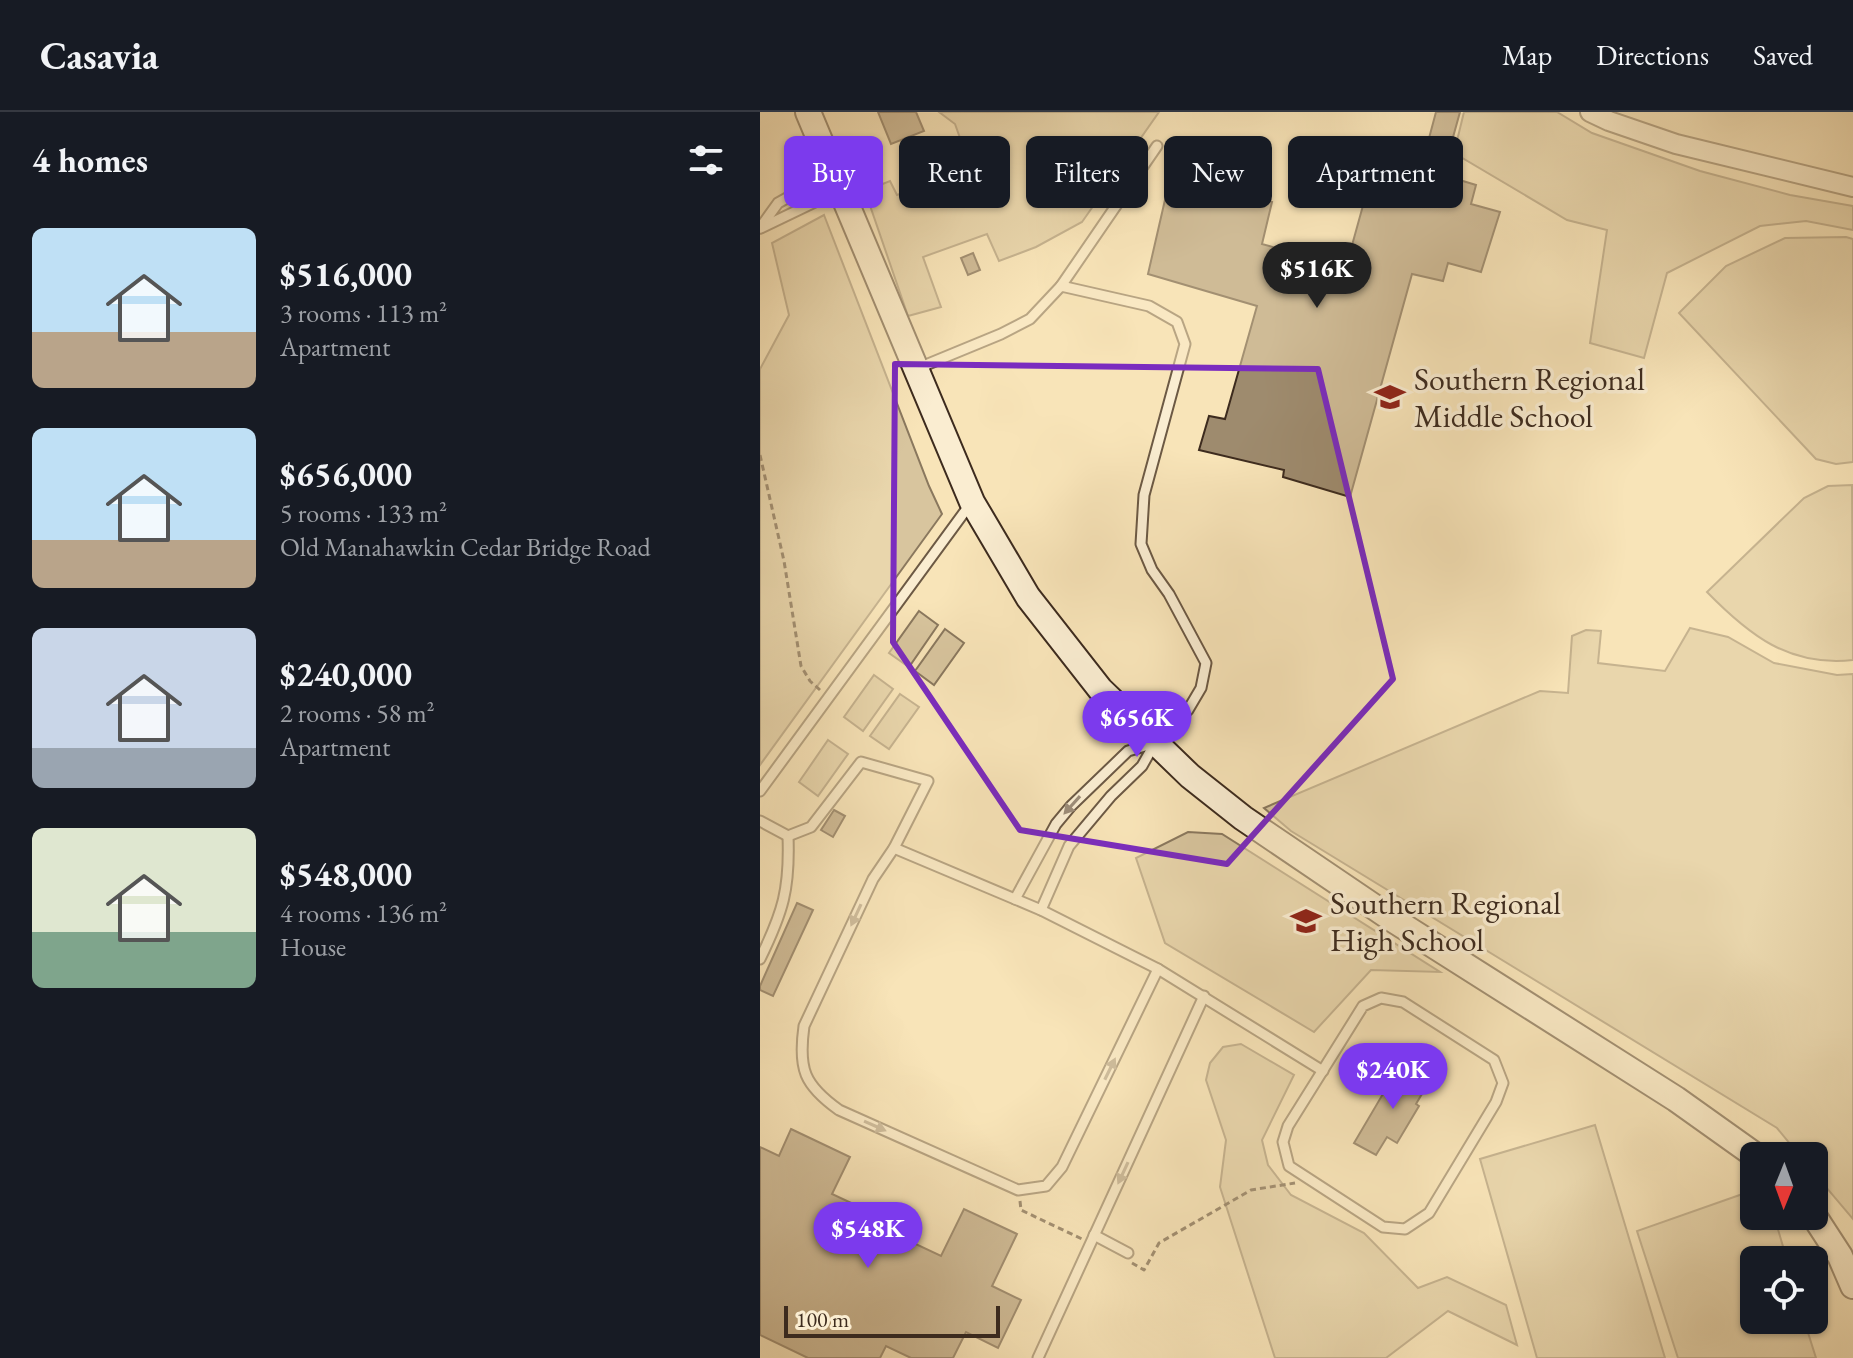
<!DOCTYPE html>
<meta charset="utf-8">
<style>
:root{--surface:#171b24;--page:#20242c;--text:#f1f3f6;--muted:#9ea1a6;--line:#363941;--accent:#7c3aed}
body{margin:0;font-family:"EB Garamond",serif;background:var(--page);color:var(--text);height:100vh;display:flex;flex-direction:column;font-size:30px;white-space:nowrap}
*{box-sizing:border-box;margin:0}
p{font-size:26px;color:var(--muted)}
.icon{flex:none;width:44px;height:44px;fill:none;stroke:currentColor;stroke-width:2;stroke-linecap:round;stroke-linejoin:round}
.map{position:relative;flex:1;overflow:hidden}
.details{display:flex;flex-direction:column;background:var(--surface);width:760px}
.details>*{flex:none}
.hud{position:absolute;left:24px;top:24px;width:760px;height:72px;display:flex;gap:16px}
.needle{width:52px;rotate:181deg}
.controls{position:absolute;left:980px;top:1030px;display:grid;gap:16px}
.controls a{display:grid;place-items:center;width:88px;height:88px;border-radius:12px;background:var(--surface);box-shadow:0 2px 6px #0004;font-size:40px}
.scale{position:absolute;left:24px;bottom:20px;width:216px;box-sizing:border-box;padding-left:8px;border:4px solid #3d2b1e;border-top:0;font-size:22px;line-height:28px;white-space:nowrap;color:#3d2b1e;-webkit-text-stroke:6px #faedd1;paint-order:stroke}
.price{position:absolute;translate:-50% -68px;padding:0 18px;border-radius:28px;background:var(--accent);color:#fff;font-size:26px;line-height:52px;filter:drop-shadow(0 2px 4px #0008)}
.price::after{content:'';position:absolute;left:50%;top:48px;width:24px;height:18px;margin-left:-12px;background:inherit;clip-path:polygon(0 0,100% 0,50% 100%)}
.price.current{background:#222;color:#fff}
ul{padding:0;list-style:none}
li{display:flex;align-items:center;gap:24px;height:200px;padding:0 32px}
li span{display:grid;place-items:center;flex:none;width:224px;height:160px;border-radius:12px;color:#555}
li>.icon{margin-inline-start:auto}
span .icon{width:96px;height:96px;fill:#fffc;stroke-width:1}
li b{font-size:34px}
h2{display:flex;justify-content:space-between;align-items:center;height:96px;padding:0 32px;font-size:34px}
.pill{padding:0 28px;border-radius:12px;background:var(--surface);box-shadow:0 2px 6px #0004;font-size:28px;line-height:72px}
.pill.current{background:var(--accent);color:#fff}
header{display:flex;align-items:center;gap:48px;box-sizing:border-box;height:112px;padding:0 40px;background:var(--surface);border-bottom:2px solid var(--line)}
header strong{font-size:38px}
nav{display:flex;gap:44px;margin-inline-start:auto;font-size:28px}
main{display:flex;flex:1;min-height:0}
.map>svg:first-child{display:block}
.green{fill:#d8c59e;stroke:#8a785e;stroke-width:2}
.building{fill:#9e8b6e;stroke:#3d2b1e;stroke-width:2}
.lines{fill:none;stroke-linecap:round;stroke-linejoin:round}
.lane-casing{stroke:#6c5944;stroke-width:13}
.street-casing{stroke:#6c5944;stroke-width:22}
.secondary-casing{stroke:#3d2b1e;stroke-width:28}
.path{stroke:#3d2b1e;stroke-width:3;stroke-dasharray:6 4;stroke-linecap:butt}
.lane{stroke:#faedd1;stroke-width:9}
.street{stroke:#faedd1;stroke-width:18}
.secondary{stroke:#faedd1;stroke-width:24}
.oneway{fill:#9c8c78}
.marked{fill:none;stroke:#7b2cbf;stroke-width:6;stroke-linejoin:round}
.labels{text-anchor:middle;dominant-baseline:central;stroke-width:7;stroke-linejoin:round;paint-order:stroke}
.poi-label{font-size:32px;fill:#3d2b1e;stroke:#faedd1;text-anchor:start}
</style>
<header>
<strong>Casavia</strong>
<nav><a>Map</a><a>Directions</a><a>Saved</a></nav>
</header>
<main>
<section class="details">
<h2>4 homes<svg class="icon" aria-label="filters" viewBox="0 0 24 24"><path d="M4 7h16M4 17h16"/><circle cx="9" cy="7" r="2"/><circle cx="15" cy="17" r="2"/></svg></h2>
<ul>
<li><span style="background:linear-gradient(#bfe0f5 65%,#b9a48a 0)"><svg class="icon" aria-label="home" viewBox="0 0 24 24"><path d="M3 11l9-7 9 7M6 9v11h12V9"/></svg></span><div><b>$516,000</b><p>3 rooms · 113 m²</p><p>Apartment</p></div></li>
<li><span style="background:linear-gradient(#bfe0f5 70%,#b9a48a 0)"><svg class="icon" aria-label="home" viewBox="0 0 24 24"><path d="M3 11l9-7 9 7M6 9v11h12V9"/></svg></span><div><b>$656,000</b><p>5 rooms · 133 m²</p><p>Old Manahawkin Cedar Bridge Road</p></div></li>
<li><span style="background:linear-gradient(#c9d6e8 75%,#9aa5b1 0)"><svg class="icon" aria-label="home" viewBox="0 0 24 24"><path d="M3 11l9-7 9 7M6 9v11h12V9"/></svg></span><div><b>$240,000</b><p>2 rooms · 58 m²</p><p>Apartment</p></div></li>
<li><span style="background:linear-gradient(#dfe7d0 65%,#7fa58c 0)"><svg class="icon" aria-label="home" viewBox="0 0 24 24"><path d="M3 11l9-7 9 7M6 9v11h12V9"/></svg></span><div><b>$548,000</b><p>4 rooms · 136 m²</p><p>House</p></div></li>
</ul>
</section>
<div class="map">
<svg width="1093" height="1246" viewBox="0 0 1093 1246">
<rect width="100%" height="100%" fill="#f8e4b8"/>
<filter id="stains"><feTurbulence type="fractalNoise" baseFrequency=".0025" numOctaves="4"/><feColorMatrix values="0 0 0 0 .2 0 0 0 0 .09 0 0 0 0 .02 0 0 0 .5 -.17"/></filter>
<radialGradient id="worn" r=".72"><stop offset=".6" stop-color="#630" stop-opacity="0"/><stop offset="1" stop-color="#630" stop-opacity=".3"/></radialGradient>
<g class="green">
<path d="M179 0H399L322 110 276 135 239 149 227 122 163 145 181 195 148 204 105 79 130 69 137 83 177 69 171 53 184 33 200 26 195 12Z"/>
<path d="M704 0H797L832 21 940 59 1030 83 1093 94V118L1046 109 1000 114 907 161 884 246 830 231 847 118 807 108 694 41Z"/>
<path d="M64 103 169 374 182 402 0 653V257L29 203 12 131Z"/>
<path d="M1086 125 1093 127V350L1076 352 1056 347 919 201 966 154 1025 126Z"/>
<path d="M1092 373 1093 548C1029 555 989 523 947 480L1044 386 1068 374Z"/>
<path d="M159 499 178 513 149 555 129 541Z"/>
<path d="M930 516 968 525 1014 551 1077 563 1093 562V1107L1054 1061V1044H1040L1017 1016 531 719 504 696 780 579 808 581 812 524 826 518 841 519 838 551 905 559Z"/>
<path d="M185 517 204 531 174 573 155 559Z"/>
<path d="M114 563 133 577 103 619 84 605Z"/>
<path d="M140 582 159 595 129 637 110 624Z"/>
<path d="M68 628 88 642 58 684 39 670Z"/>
<path d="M428 720 462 722 680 860 611 858 554 920 405 831 376 746Z"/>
<path d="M481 932 534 963 502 1028 508 1053 531 1083 604 1121 658 1176 687 1165 746 1193 757 1233 688 1199 626 1246H515L460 1075 466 1028 446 968 450 951 463 935Z"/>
<path d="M835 1013 905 1246H777L720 1047Z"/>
<path d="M994 1078V1104H1014L1027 1148H994V1208H1044L1056 1246H918L877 1119Z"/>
</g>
<g class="building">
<path d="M118 0H156L164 19 131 32Z"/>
<path d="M676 0H700L690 36 668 30Z"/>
<path d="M617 43 716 73 711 92 740 100 721 160 688 151 683 169 652 162 590 385 523 365 524 358 439 338 449 304 465 307 497 194 388 162 410 66 512 90 502 132 586 155Z"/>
<path d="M213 141 220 158 208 163 201 146Z"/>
<path d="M74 698 85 704 73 725 61 718Z"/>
<path d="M37 791 53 798 13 884 0 878V874Z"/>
<path d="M640 953 669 970 656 992 659 994 637 1031 627 1025 616 1043 594 1031Z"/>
<path d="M31 1017 90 1045 72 1082 134 1111 130 1120 181 1144 204 1097 257 1122 232 1174 261 1188 238 1236 206 1220 193 1246H151L126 1234 120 1246H48L0 1223V1035L19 1044Z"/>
</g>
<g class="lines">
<g class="lane-casing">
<g id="lane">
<path d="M0 116 18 91 73 60"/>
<path d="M1 116 78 79"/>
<path d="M301 174 397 34"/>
<path d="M156 257 241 222 270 207 301 174 389 194 417 210 425 232 384 383 381 432 392 458 409 482 446 551 441 576 428 598 395 631 382 654 351 684 309 734 281 798"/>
<path d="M0 679 211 391"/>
<path d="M0 709 28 724 51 715 101 650 168 669 134 736 113 767 44 914C38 957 44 973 79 998L258 1078 286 1074 302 1055 398 857"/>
<path d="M134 736 281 798 398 857 563 959"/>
<path d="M255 787 296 712 311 694 368 639 392 632"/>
<path d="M0 847C23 800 30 777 28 724"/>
<path d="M621 886 643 890 734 948 743 971 736 990 669 1101 645 1117 623 1115 529 1054 523 1030 528 1014 603 894Z"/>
<path d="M334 1123 368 1141"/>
<path d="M278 1246 444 884"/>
</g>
</g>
<g class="street-casing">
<path id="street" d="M830 0 849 9 916 32 1093 75"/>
</g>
<g class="secondary-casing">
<g id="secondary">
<path d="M48 0 212 390 268 485 340 577 430 664 483 706 632 807 916 987 996 1044"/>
<path d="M1054 1104 1080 1144 1093 1174"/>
</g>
</g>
<g class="path">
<path d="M0 343 24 449 41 554 50 569 60 578"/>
<path d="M260 1089 261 1098 322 1127"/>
<path d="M372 1151 384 1158 399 1131 491 1078 535 1071"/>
</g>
<use href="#lane" class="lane"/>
<use href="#street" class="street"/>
<use href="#secondary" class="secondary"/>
</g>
<defs><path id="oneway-solid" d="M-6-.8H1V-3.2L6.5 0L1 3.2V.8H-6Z" transform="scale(2)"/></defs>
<g class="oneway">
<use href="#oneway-solid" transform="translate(312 693) rotate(132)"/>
<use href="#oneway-solid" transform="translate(96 803) rotate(115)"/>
<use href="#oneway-solid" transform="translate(350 957) rotate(-64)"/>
<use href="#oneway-solid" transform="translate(115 1014) rotate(24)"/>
<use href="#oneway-solid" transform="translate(363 1061) rotate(115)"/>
</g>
<path d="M0 0H1093V1246H0ZM135 252 558 257 633 567 467 752 260 718 133 530Z" fill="#f8e4b8" fill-opacity=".55" fill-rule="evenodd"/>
<path class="marked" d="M135 252 558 257 633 567 467 752 260 718 133 530Z"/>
<defs>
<g id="school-bare" transform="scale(2.4)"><path d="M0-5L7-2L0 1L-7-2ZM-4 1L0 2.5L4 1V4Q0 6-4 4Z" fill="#8f2418" stroke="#faedd1" stroke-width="2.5" paint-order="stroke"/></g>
</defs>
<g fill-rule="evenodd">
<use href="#school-bare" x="630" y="285"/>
<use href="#school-bare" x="546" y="809"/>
</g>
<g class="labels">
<g class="poi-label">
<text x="654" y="267">Southern Regional<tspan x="654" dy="37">Middle School</tspan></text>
<text x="570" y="791">Southern Regional<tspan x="570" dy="37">High School</tspan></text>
</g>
</g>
<rect width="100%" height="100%" filter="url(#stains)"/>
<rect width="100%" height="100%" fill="url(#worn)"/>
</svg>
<div class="controls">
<a><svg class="needle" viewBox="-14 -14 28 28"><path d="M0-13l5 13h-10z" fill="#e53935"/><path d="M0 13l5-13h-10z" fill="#9ea1a6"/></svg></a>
<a><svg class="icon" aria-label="locate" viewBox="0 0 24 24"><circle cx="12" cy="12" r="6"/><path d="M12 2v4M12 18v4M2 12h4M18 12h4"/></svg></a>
</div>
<div class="scale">100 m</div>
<b class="price current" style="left:557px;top:198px">$516K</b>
<b class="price" style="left:377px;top:647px">$656K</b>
<b class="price" style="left:633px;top:999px">$240K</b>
<b class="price" style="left:108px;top:1158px">$548K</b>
<div class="hud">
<a class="pill current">Buy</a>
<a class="pill">Rent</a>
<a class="pill">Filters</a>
<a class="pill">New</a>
<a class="pill">Apartment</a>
</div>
</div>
</main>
